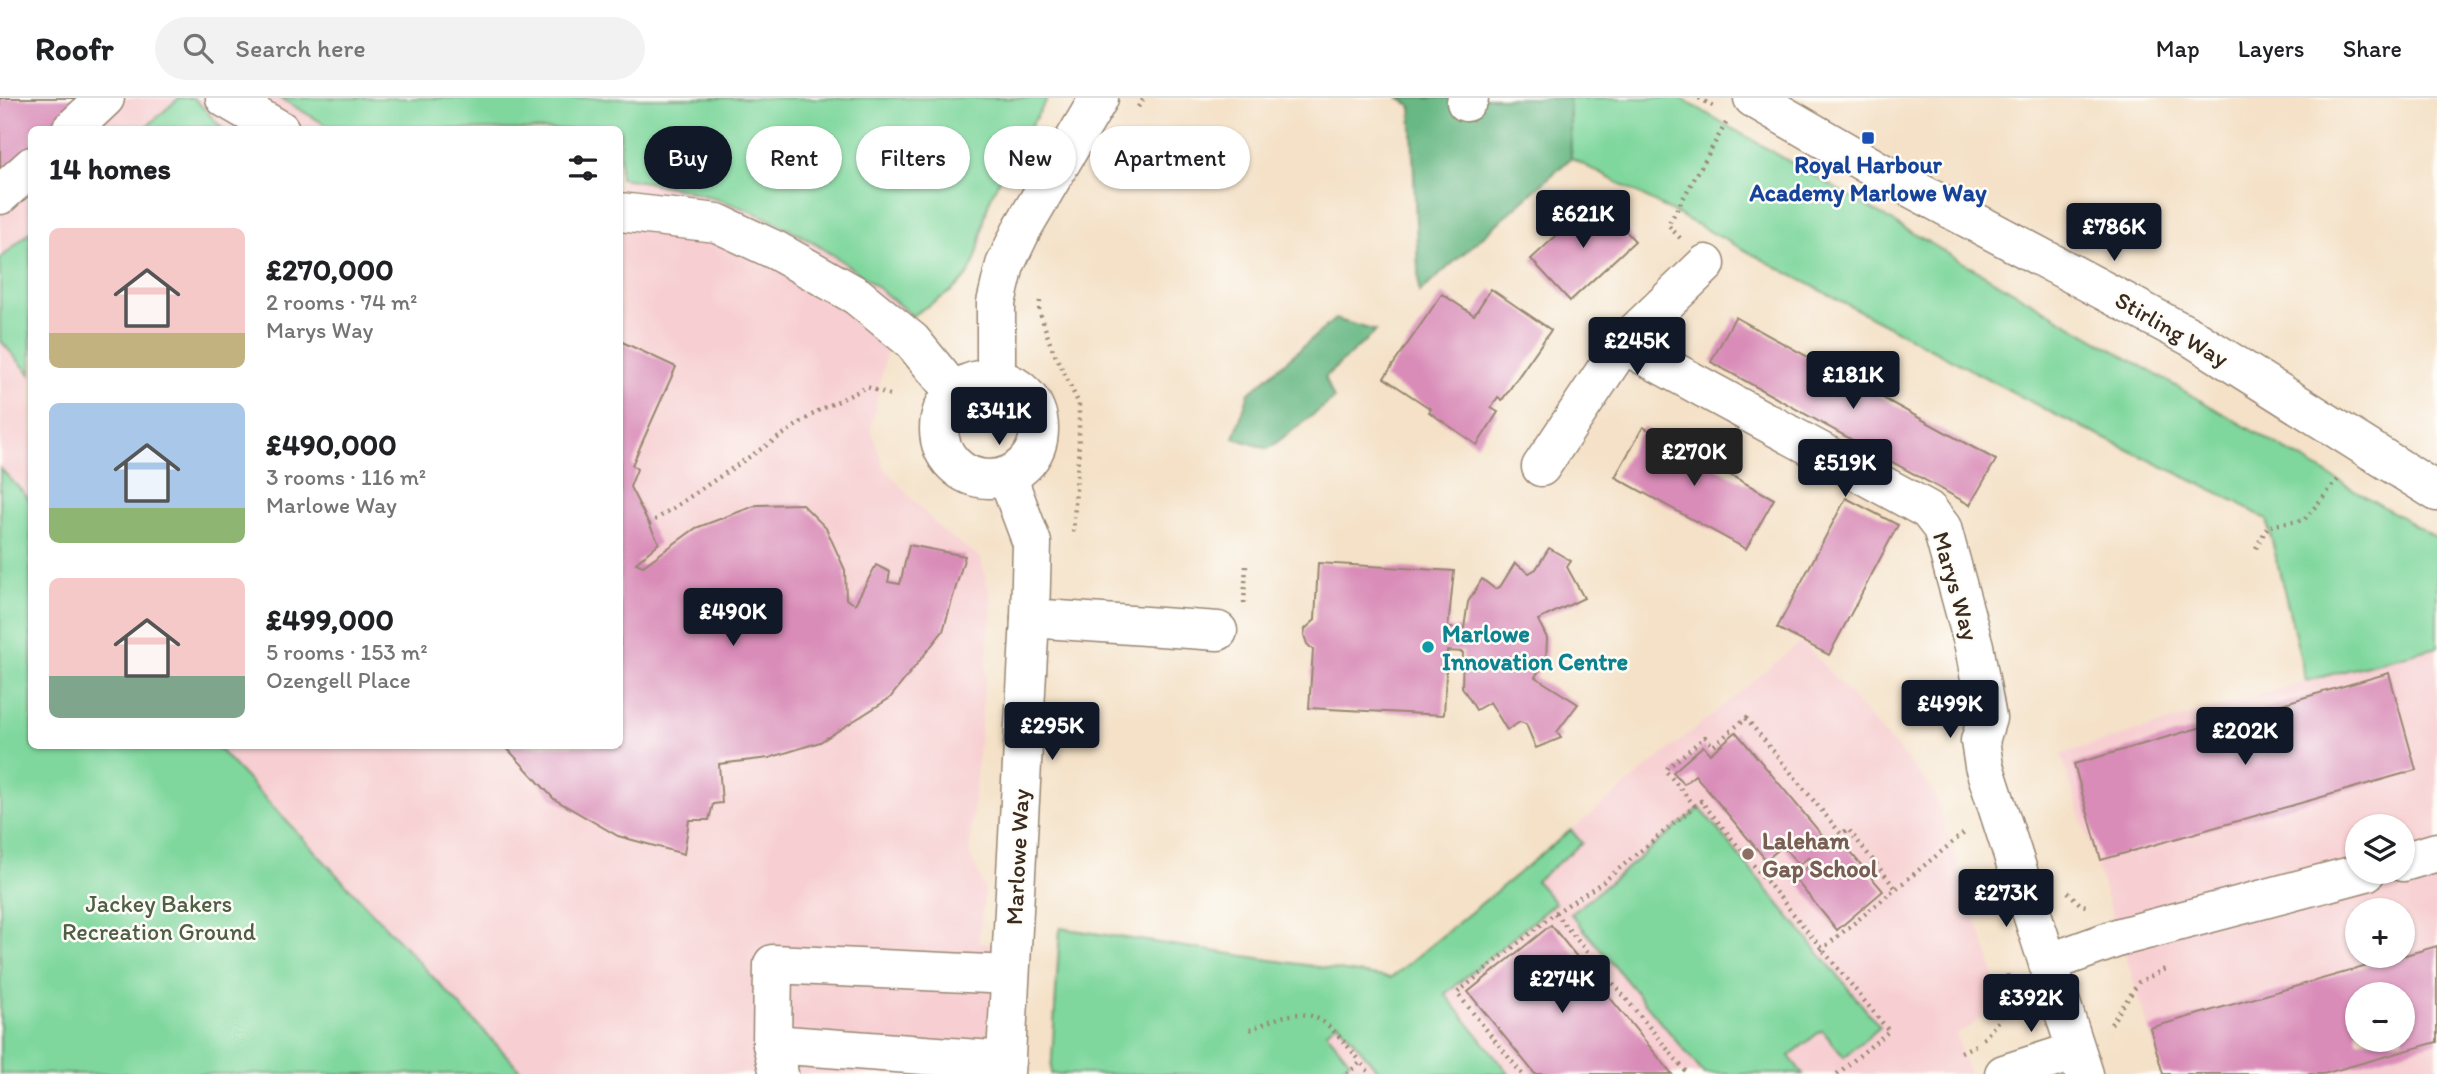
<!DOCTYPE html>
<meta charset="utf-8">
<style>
:root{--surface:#fff;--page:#f2f2f2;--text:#202124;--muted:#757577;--line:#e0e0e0;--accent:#111827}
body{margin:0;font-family:Itim,sans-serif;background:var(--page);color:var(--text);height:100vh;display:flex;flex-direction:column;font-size:26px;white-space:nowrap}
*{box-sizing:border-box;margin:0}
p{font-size:23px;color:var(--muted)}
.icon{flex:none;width:38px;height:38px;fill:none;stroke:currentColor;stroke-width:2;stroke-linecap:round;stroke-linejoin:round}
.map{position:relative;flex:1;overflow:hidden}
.details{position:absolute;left:28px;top:28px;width:595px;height:623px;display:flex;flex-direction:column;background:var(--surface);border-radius:10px;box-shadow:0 2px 5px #0004}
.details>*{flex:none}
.guide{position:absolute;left:644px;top:28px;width:665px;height:63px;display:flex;gap:14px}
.controls{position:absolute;left:2345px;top:716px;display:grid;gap:14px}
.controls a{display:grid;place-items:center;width:70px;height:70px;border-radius:50%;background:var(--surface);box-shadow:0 2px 5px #0004;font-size:35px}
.price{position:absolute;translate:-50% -60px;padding:0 16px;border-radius:7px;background:var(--accent);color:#fff;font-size:23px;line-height:46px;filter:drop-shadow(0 2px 4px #0008)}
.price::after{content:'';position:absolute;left:50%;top:42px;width:21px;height:16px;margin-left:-10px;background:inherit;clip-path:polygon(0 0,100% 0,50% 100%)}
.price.active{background:#222;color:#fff}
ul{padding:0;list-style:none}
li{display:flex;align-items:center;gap:21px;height:175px;padding:0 21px}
li span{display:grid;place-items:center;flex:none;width:196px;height:140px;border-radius:10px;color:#555}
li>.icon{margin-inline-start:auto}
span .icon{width:84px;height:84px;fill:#fffc;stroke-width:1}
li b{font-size:30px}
h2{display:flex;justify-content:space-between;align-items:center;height:84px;padding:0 21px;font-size:30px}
.tag{padding:0 24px;border-radius:32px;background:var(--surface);box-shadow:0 2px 5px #0004;font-size:24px;line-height:63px}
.tag.active{background:var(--accent);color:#fff}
header{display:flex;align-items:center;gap:42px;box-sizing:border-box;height:98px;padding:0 35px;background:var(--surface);border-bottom:2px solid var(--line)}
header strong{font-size:33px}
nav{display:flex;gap:38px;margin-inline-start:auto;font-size:24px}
.search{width:490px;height:63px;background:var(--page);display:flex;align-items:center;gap:18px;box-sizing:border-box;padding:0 24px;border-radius:38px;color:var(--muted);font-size:26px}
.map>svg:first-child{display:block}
.built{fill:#f7cfd2;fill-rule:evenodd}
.green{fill:#7fd79d;stroke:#5d805e;stroke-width:2}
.forest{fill:#67b884;stroke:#517151;stroke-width:2}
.building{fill:#d98cb8;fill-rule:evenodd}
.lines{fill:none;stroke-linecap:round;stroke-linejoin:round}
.minor-casing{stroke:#988672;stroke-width:41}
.path{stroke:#988672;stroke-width:4.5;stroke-dasharray:2 5;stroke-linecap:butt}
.minor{stroke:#fff;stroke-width:38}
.transit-dot{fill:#1a4fb4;stroke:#fdfcf7;stroke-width:2.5}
.culture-dot{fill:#0f9aa8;stroke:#fdfcf7;stroke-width:2.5}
.education-dot{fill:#8d6e63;stroke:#fdfcf7;stroke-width:2.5}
.labels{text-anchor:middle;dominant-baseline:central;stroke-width:5;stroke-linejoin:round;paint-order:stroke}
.transit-label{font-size:24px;font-weight:bold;fill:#164399;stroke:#fdfcf7}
.street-label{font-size:24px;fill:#3b2a1e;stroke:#fdfcf7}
.culture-label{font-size:24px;font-weight:bold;fill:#0d838f;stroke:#fdfcf7;text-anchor:start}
.education-label{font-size:24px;font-weight:bold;fill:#785e54;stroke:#fdfcf7;text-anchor:start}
.park-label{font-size:24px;fill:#4f5e44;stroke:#fdfcf7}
</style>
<header>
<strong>Roofr</strong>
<div class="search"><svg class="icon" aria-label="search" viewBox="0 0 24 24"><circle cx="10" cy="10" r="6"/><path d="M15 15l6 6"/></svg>Search here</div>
<nav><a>Map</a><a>Layers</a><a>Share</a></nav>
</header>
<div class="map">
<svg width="2437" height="976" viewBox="0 0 2437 976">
<rect width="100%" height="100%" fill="#fdfcf7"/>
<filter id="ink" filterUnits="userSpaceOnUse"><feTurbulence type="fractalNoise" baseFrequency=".0143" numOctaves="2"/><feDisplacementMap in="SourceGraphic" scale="14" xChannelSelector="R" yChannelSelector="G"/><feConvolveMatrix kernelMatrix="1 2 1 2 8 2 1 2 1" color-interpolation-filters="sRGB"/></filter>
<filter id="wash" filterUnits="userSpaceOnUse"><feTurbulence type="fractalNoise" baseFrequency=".00686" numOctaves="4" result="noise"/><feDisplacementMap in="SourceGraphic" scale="28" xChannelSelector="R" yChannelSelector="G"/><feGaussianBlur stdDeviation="1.57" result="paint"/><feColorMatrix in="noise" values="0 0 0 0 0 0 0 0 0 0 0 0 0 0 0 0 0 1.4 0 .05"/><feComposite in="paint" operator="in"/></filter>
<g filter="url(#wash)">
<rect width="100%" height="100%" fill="#f4e1c7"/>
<g class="built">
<path d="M0 0H1048L990 100 981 148 974 167 963 183 947 197 929 206 912 218 886 256 871 331 884 370 941 432 981 460 992 506 969 754 985 793 978 844 994 847 986 976H524L216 648H620V32H32L31 403 0 370Z"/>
<path d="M1802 543 1932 690 1991 864 1994 878 1988 906 1981 919 1970 929 1956 936 1968 976H1051L1060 830 1391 880Z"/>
<path d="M2437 549V976H2163L2061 656 2306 583ZM2357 728H2403V774H2357ZM2357 812H2403V858H2357ZM2357 896H2403V942H2357Z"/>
</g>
<g class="green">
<path d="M179 0H194L223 31H144Z"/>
<path d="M280 0H1048C1029 32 1006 65 991 99 979 126 984 155 965 180 951 197 930 205 912 218 820 138 742 96 620 80V32L333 31Z"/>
<path d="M1569 0H1680L2437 440V549L2306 583 2267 422 2237 404 2054 316 1571 60Z"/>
<path d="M31 133V277L0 242V161Z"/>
<path d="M0 370 31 403 32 648H216L524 976H0Z"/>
<path d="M1700 710 1880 929 1844 959 1822 932 1789 958 1803 976H1704L1571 816Z"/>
<path d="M1571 732 1582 745 1536 783 1555 805 1445 896 1509 976H1381L1338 924 1326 934 1350 963 1334 976H1051L1060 830 1391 880Z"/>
</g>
<g class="forest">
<path d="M1398 0H1569L1571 60 1419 195 1411 7Z"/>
<path d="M1335 221 1376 233 1325 279 1334 301 1268 351 1234 340 1249 295Z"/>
</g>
<g id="blocks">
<g class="building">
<path d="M0 0H87L53 32H32V52L0 81Z"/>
<path d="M1596 101 1635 143 1570 203 1531 161Z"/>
<path d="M1491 191 1551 232 1502 302 1498 299 1491 310 1498 314 1477 347 1429 314 1431 311 1384 280 1442 196 1474 217Z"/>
<path d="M1735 219 1996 362 1970 407 1711 264Z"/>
<path d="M620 243 676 269 632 367 637 371 630 389 659 445 636 465 643 468 696 430 757 407 802 406 826 430 845 472 846 501 855 506 876 467 890 474 888 484 900 486 909 447 965 458 943 533 890 600 820 644 769 660 719 666 722 705 713 706 709 722H689L684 756 618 738 554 701 505 648H620Z"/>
<path d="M1643 329 1774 401 1746 451 1615 379Z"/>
<path d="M1846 400 1898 427 1829 557 1777 530Z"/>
<path d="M1549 450 1571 463 1567 469 1584 500 1538 522 1547 540 1546 562 1535 579 1578 606 1557 634 1561 640 1536 650 1526 626 1520 624 1507 632 1490 604 1476 612 1462 589 1463 554 1447 553 1444 617 1309 610 1313 552 1307 546 1304 537 1305 531 1315 522 1318 465 1454 473 1448 530H1464L1468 504 1482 481 1495 491 1500 489 1515 465 1529 475 1536 471Z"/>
<path d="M2389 575 2416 672 2101 762 2074 666Z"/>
<path d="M1736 634 1832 749 1840 742 1883 793 1837 832 1794 780 1813 764 1809 759 1799 767 1783 748 1766 762 1695 677 1684 686 1673 674 1703 648 1710 656Z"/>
<path d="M1551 827 1672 976H1535L1468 894Z"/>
<path d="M2437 848V944L2323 976H2163L2150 930ZM2357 896H2403V942H2357Z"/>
</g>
</g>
</g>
<g filter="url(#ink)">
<use href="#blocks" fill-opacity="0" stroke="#988672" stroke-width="2"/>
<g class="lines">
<g class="minor-casing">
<g id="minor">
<path d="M225 0 280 32"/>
<path d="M1753 0 1879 73 2191 239 2437 394"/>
<path d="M1466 4 1469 0"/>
<path d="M71 32 105 0"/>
<path d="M0 97 32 68"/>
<path d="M620 114 717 125 777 153 857 198 912 243 954 294"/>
<path d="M1623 246 1928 412 1942 430 1974 548 1987 620 1980 643 1984 668 2084 976"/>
<path d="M996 280V205L1005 167 1023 129 1099 0"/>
<circle cx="989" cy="331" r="50"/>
<path d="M1541 369 1623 246 1706 166"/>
<path d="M1030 520 1218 533"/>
<path d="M2403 764 2437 754"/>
<path d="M2048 865 2120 839 2366 774"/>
<path d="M772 946 773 866 1010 877"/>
<path d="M779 976 772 946 1006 963"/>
<path d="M1005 976 1030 520 1032 445 1007 378"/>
<path d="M2004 976 2076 953"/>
</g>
</g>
<g class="path">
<path d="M1699 0 1716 10"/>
<path d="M1138 9 1144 0"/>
<path d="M1680 140 1668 127 1726 25"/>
<path d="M1040 203 1039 212 1051 248 1079 306V346L1073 437"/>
<path d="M649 426 818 313 867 289 890 297"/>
<path d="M2256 450 2268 428 2304 422 2341 378"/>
<path d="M1244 505 1246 468"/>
<path d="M1695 708 1665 672 1705 639 1713 648 1746 620 1841 736 1848 731 1896 791"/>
<path d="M2068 794 2081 807 2086 808"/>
<path d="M1555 815 1688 976"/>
<path d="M1821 852 1964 735"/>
<path d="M2111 926 2139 884 2167 870"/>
<path d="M1250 932C1311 902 1321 916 1361 964"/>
<path d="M1983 941C2003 920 2011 902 2007 873"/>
<path d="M1961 954 1976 947"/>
<path d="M1347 976 1361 964 1370 976"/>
<path d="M1522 976 1457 895 1555 815 1603 784 1701 703 1889 933 1837 976"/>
</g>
<use href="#minor" class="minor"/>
</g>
</g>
<rect class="transit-dot" x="1861" y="33" width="14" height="14" rx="3.5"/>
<circle class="culture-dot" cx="1428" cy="549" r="7"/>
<circle class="education-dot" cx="1748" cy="756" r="7"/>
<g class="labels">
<g class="transit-label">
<text x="1868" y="66">Royal Harbour<tspan x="1868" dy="28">Academy Marlowe Way</tspan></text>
</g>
<g class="street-label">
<text transform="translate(2172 231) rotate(30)">Stirling Way</text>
<text transform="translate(1956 488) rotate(74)">Marys Way</text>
<text transform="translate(1017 759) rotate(-87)">Marlowe Way</text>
</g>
<g class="culture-label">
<text x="1442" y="535">Marlowe<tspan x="1442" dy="28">Innovation Centre</tspan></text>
</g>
<g class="education-label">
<text x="1762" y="742">Laleham<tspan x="1762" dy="28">Gap School</tspan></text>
</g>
<g class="park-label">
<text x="159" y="805">Jackey Bakers<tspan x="159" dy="28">Recreation Ground</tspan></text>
</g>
</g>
</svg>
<div class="controls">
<a><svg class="icon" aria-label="layers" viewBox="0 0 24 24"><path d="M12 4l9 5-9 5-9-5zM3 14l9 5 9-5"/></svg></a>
<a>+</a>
<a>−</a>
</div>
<b class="price" style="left:1583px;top:152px">£621K</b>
<b class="price" style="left:2114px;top:165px">£786K</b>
<b class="price" style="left:1637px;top:279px">£245K</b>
<b class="price" style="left:1853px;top:313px">£181K</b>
<b class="price" style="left:999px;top:349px">£341K</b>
<b class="price active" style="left:1694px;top:390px">£270K</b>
<b class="price" style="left:1845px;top:401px">£519K</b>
<b class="price" style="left:733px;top:550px">£490K</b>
<b class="price" style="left:1950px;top:642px">£499K</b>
<b class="price" style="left:1052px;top:664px">£295K</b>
<b class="price" style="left:2245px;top:669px">£202K</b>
<b class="price" style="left:2006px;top:831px">£273K</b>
<b class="price" style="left:1562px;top:917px">£274K</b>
<b class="price" style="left:2031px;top:936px">£392K</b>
<div class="guide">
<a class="tag active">Buy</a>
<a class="tag">Rent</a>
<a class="tag">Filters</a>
<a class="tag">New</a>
<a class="tag">Apartment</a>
</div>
<section class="details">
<h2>14 homes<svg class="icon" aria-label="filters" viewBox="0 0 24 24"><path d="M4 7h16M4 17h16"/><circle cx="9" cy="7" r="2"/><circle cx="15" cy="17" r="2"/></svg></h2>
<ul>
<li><span style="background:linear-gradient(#f6c9c9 75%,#c2b280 0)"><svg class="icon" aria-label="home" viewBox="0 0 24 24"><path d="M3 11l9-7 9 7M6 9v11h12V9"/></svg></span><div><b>£270,000</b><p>2 rooms · 74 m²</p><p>Marys Way</p></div></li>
<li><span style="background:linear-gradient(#a9c7e8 75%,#8fb573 0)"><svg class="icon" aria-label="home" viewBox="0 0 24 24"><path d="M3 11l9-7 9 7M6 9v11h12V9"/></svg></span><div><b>£490,000</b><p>3 rooms · 116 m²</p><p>Marlowe Way</p></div></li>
<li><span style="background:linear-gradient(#f6c9c9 70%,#7fa58c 0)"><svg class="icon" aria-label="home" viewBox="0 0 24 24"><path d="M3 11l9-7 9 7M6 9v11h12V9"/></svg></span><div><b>£499,000</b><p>5 rooms · 153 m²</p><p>Ozengell Place</p></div></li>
</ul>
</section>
</div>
